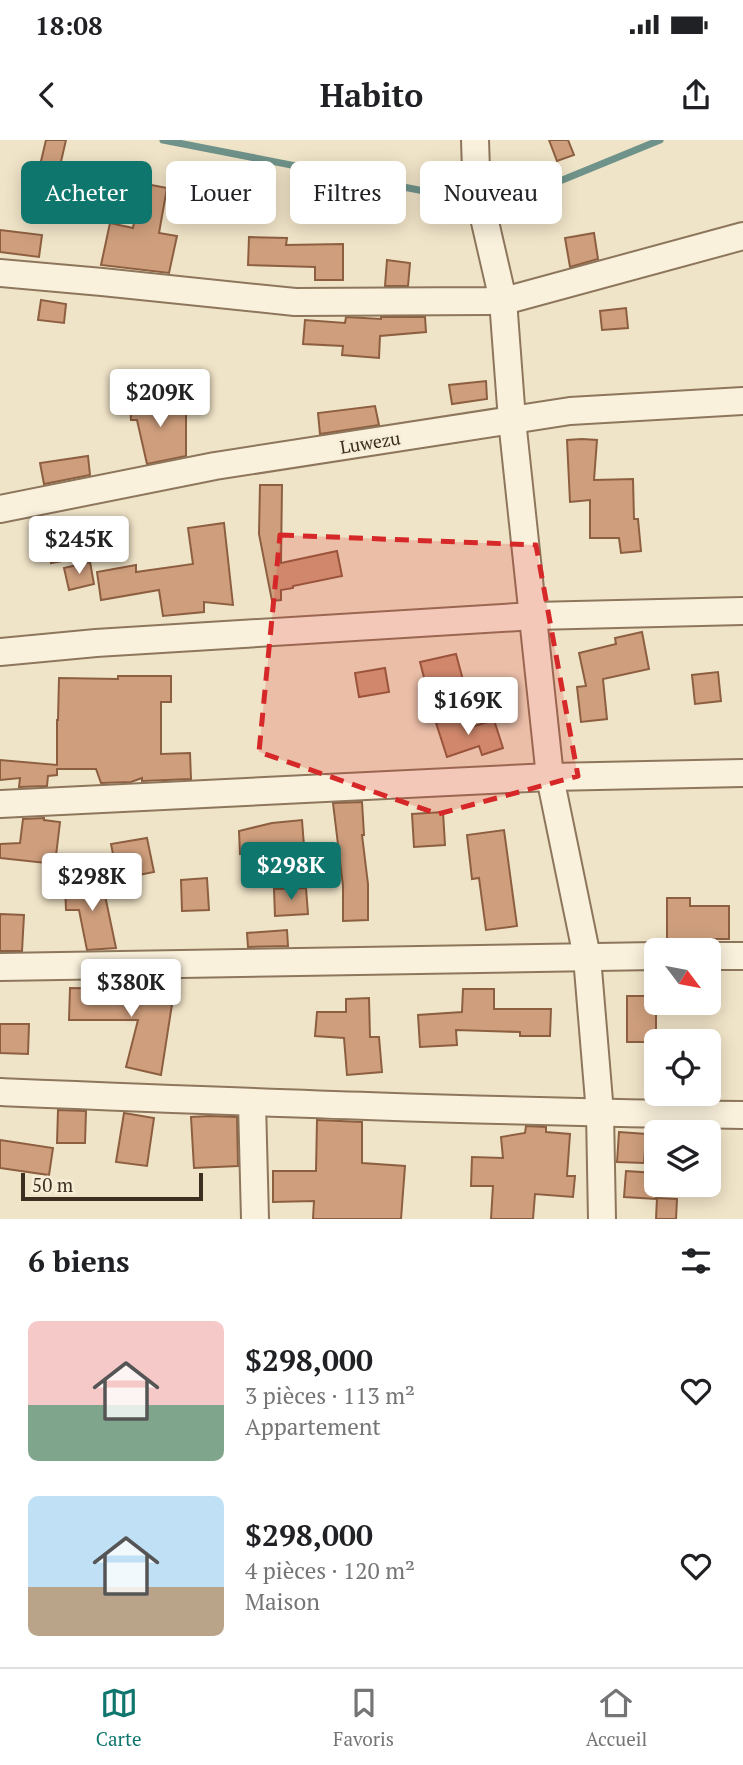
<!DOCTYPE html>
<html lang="fr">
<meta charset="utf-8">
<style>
:root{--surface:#fff;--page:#f6f6f6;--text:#202124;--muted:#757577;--line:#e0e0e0;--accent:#0f766e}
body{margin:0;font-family:"PT Serif",serif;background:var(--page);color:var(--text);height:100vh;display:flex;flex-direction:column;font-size:26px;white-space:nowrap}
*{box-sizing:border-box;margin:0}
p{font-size:23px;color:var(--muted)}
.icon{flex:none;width:38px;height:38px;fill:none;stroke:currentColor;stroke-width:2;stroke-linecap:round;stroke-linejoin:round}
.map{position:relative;height:1079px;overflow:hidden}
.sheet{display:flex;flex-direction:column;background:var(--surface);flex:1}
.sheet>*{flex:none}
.top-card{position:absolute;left:21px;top:21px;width:702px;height:63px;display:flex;gap:14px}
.needle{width:46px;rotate:122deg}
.buttons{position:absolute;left:644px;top:798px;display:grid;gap:14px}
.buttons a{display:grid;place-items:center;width:77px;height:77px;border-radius:10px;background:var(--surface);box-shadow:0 4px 18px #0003;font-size:35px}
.scale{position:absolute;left:21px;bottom:18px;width:182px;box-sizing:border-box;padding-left:7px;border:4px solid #3d2e20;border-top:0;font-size:19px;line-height:24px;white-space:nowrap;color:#3d2e20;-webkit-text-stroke:5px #f7eed8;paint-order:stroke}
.price{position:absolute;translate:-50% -60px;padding:0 16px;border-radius:7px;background:#fff;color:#222;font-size:23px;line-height:46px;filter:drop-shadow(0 2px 4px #0008)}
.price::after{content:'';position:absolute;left:50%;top:42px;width:21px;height:16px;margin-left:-10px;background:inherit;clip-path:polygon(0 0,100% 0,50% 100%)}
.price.active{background:var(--accent);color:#fff}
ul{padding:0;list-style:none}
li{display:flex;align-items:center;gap:21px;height:175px;padding:0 28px}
li span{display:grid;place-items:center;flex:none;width:196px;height:140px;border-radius:10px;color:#555}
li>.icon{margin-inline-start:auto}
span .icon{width:84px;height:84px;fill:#fffc;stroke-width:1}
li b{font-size:30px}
h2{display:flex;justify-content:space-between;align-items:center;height:84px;padding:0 28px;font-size:30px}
.chip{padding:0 24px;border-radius:10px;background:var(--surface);box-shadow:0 4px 18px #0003;font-size:24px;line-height:63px}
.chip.active{background:var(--accent);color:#fff}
.status{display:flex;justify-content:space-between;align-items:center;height:49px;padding:0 35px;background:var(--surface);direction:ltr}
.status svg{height:19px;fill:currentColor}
header{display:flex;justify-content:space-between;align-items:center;height:91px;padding:0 28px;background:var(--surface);font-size:32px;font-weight:800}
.menu{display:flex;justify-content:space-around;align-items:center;height:98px;border-top:2px solid var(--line);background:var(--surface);font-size:19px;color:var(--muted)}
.menu a{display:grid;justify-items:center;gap:4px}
.menu .active{color:var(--accent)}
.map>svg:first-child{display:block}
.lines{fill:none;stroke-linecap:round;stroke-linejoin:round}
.stream{stroke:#6f938a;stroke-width:7}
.building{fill:#cf9f7d;stroke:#8d5f41;stroke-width:2}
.minor-casing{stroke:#8d765c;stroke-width:30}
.minor{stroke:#faf1dc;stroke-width:26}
.marked{fill:#d62828;fill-opacity:0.2;stroke:#d62828;stroke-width:5;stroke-dasharray:14 9;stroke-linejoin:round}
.labels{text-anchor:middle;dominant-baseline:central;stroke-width:5;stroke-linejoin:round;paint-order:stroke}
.street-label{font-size:18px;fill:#3d2e20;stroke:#f7eed8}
</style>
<div class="status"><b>18:08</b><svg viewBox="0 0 49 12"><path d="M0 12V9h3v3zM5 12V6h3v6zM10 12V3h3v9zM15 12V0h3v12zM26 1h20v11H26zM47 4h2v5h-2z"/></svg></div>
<header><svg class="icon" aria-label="back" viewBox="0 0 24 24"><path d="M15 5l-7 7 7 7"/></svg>Habito<svg class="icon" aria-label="share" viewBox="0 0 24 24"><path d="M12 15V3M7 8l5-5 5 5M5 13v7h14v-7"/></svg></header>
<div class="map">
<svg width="743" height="1079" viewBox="0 0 743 1079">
<rect width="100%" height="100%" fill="#f0e4c8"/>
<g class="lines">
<g class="stream">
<path d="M163 0 475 61"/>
<path d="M487 64 499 66 660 0"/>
</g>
</g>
<g class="building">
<path d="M46 0H66L56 43 37 38Z"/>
<path d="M549 0H568L574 15 557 21Z"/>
<path d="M141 43 167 48 159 93 177 96 169 133 101 125 110 83 133 88Z"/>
<path d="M0 90 42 95 39 117 0 112Z"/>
<path d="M594 93 598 119 570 127 565 98Z"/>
<path d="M249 97 287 98 286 105 343 104V140H315V127L248 125Z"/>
<path d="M387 120 410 123 408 146H385Z"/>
<path d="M41 160 66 164 64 183 38 180Z"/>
<path d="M626 168 628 188 602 190 600 171Z"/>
<path d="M346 177 381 179V177H425L426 192 380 196 379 218 342 215 343 206 303 204 305 180 345 183Z"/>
<path d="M486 241 487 259 452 264 449 245Z"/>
<path d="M161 257V270L186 269V316L147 324 137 280H131L130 259Z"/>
<path d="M375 266 379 285 320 294 318 273Z"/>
<path d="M582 299 597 300 594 340 633 339 634 379H638L641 411 621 413 619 398H590V360L570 362 567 300Z"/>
<path d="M88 316 90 335 44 344 40 323Z"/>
<path d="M260 345H282L281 423 337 411 342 436 293 446V448L281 450V460L272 461 259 394Z"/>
<path d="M224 383 233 465 204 462V472L163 476 159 450 101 460 97 432 136 425V432L193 424 188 388Z"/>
<path d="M74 386 79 418 51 423 46 392Z"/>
<path d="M90 422 94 444 69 450 64 428Z"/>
<path d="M642 492 649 529 603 539 607 579 581 582 577 547 586 546 579 513 616 504 615 498Z"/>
<path d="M456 514 463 540 427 549 420 522Z"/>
<path d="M385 528 389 552 359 557 355 533Z"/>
<path d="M718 532 721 561 695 564 692 535Z"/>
<path d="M118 536H171V562H161V614L190 613 191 639 142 641V638L131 642 101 643 96 629H57V635L48 636 47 646 19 647 20 638 0 640V620L57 625V580H58L59 538 118 539Z"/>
<path d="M460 575 465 589 494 580 503 608 482 615 479 606 447 617 436 583Z"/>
<path d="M362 662 364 695H362L368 744V780L343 781V746L333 663Z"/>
<path d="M443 672 445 705 414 707 412 674Z"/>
<path d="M44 678V680L60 682 55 724 0 718V704L20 703 23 679Z"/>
<path d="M302 680 304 706 285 708 284 704 240 714 239 691 272 683Z"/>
<path d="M504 690 517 786 486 790 479 738 472 739 467 695Z"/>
<path d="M147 698 154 732 118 739 111 704Z"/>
<path d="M207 738 209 770 182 771 181 740Z"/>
<path d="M102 741 116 808 87 810 79 770H66L65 743Z"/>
<path d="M306 748 308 774 275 776 274 749Z"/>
<path d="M667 758H690V766H729V799H689L688 810H670L667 805Z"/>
<path d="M0 774 24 775 22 811H0Z"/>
<path d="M287 790 288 806 248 807 247 793Z"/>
<path d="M175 845 161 935 126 927 138 880H69L70 848 139 849Z"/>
<path d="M463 849H494V869H551L550 896H520V892L456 890 457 905 420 907 418 875 462 872Z"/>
<rect x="627" y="856" width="29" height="46"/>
<path d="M369 858 370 897H379L382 932 347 935 344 898 315 896 317 872H346V859Z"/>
<path d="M0 884H29L28 914 0 913Z"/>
<path d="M58 970 86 971 85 1003H57Z"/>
<path d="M124 973 154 978 147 1026 116 1022Z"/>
<path d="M210 976 237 977 238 1026 194 1028 191 977Z"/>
<path d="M317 980 362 982V1023L405 1026 401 1079H313L314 1061 273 1062V1031H316Z"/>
<path d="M526 986 546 987V992L570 994 567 1036H575L573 1057 535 1054 533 1079H491L493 1046H471L472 1017 503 1018 501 997 525 993Z"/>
<path d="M619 992 646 994 644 1023 617 1022Z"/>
<path d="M0 1000 53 1008 49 1035 0 1028Z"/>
<path d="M626 1031 656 1033V1059L624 1057Z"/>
<path d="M657 1058 677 1059 676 1079H656Z"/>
</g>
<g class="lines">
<g class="minor-casing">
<g id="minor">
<path d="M475 0 476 30 482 69 503 160 512 280 550 637 587 817 600 973 602 1079"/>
<path d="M0 133 102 142 295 162 488 161 515 158 743 96"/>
<path d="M0 369 215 326 570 271 743 261"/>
<path d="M0 512 96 503 534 476 743 471"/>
<path d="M0 664 550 637 743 633"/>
<path d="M709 816H743"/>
<path d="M0 827 656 816"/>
<path d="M0 952C248 962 495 972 743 975"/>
<path d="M252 963 255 1079"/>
</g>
</g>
<use href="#minor" class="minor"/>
</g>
<path class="marked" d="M280 395 536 405 578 636 438 674 259 612Z"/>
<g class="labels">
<g class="street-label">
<text transform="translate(370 302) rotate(-9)">Luwezu</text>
</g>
</g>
</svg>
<div class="buttons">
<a><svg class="needle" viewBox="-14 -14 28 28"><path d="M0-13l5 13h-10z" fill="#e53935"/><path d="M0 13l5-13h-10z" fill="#757577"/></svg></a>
<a><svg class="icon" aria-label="locate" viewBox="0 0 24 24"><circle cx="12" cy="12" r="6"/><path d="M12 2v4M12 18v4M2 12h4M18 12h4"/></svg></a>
<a><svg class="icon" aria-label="layers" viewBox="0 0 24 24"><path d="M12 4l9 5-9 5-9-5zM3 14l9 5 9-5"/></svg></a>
</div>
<div class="scale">50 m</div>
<b class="price" style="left:160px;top:289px">$209K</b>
<b class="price" style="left:79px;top:436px">$245K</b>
<b class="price" style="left:468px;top:597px">$169K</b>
<b class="price active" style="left:291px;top:762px">$298K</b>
<b class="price" style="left:92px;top:773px">$298K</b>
<b class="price" style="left:131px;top:879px">$380K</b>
<div class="top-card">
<a class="chip active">Acheter</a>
<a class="chip">Louer</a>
<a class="chip">Filtres</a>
<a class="chip">Nouveau</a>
</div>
</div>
<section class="sheet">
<h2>6 biens<svg class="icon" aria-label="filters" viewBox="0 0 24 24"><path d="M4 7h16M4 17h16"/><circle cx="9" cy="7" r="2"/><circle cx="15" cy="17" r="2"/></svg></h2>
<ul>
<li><span style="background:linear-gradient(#f6c9c9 60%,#7fa58c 0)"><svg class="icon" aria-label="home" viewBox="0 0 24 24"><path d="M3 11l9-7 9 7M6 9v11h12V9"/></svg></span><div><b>$298,000</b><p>3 pièces · 113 m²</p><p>Appartement</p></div><svg class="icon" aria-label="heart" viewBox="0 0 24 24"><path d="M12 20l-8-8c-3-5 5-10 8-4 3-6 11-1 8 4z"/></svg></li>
<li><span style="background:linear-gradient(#bfe0f5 65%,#b9a48a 0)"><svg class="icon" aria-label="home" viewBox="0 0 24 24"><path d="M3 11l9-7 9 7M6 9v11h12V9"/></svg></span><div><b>$298,000</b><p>4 pièces · 120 m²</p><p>Maison</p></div><svg class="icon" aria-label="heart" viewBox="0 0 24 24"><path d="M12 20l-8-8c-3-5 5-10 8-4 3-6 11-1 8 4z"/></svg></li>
</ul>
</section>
<nav class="menu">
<a class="active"><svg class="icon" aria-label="map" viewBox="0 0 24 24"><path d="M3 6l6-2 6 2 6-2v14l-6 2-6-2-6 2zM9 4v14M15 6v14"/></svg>Carte</a>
<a><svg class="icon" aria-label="saved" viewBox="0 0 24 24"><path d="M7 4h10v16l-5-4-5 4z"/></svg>Favoris</a>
<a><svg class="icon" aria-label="home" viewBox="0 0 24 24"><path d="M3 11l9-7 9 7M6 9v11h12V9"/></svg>Accueil</a>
</nav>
